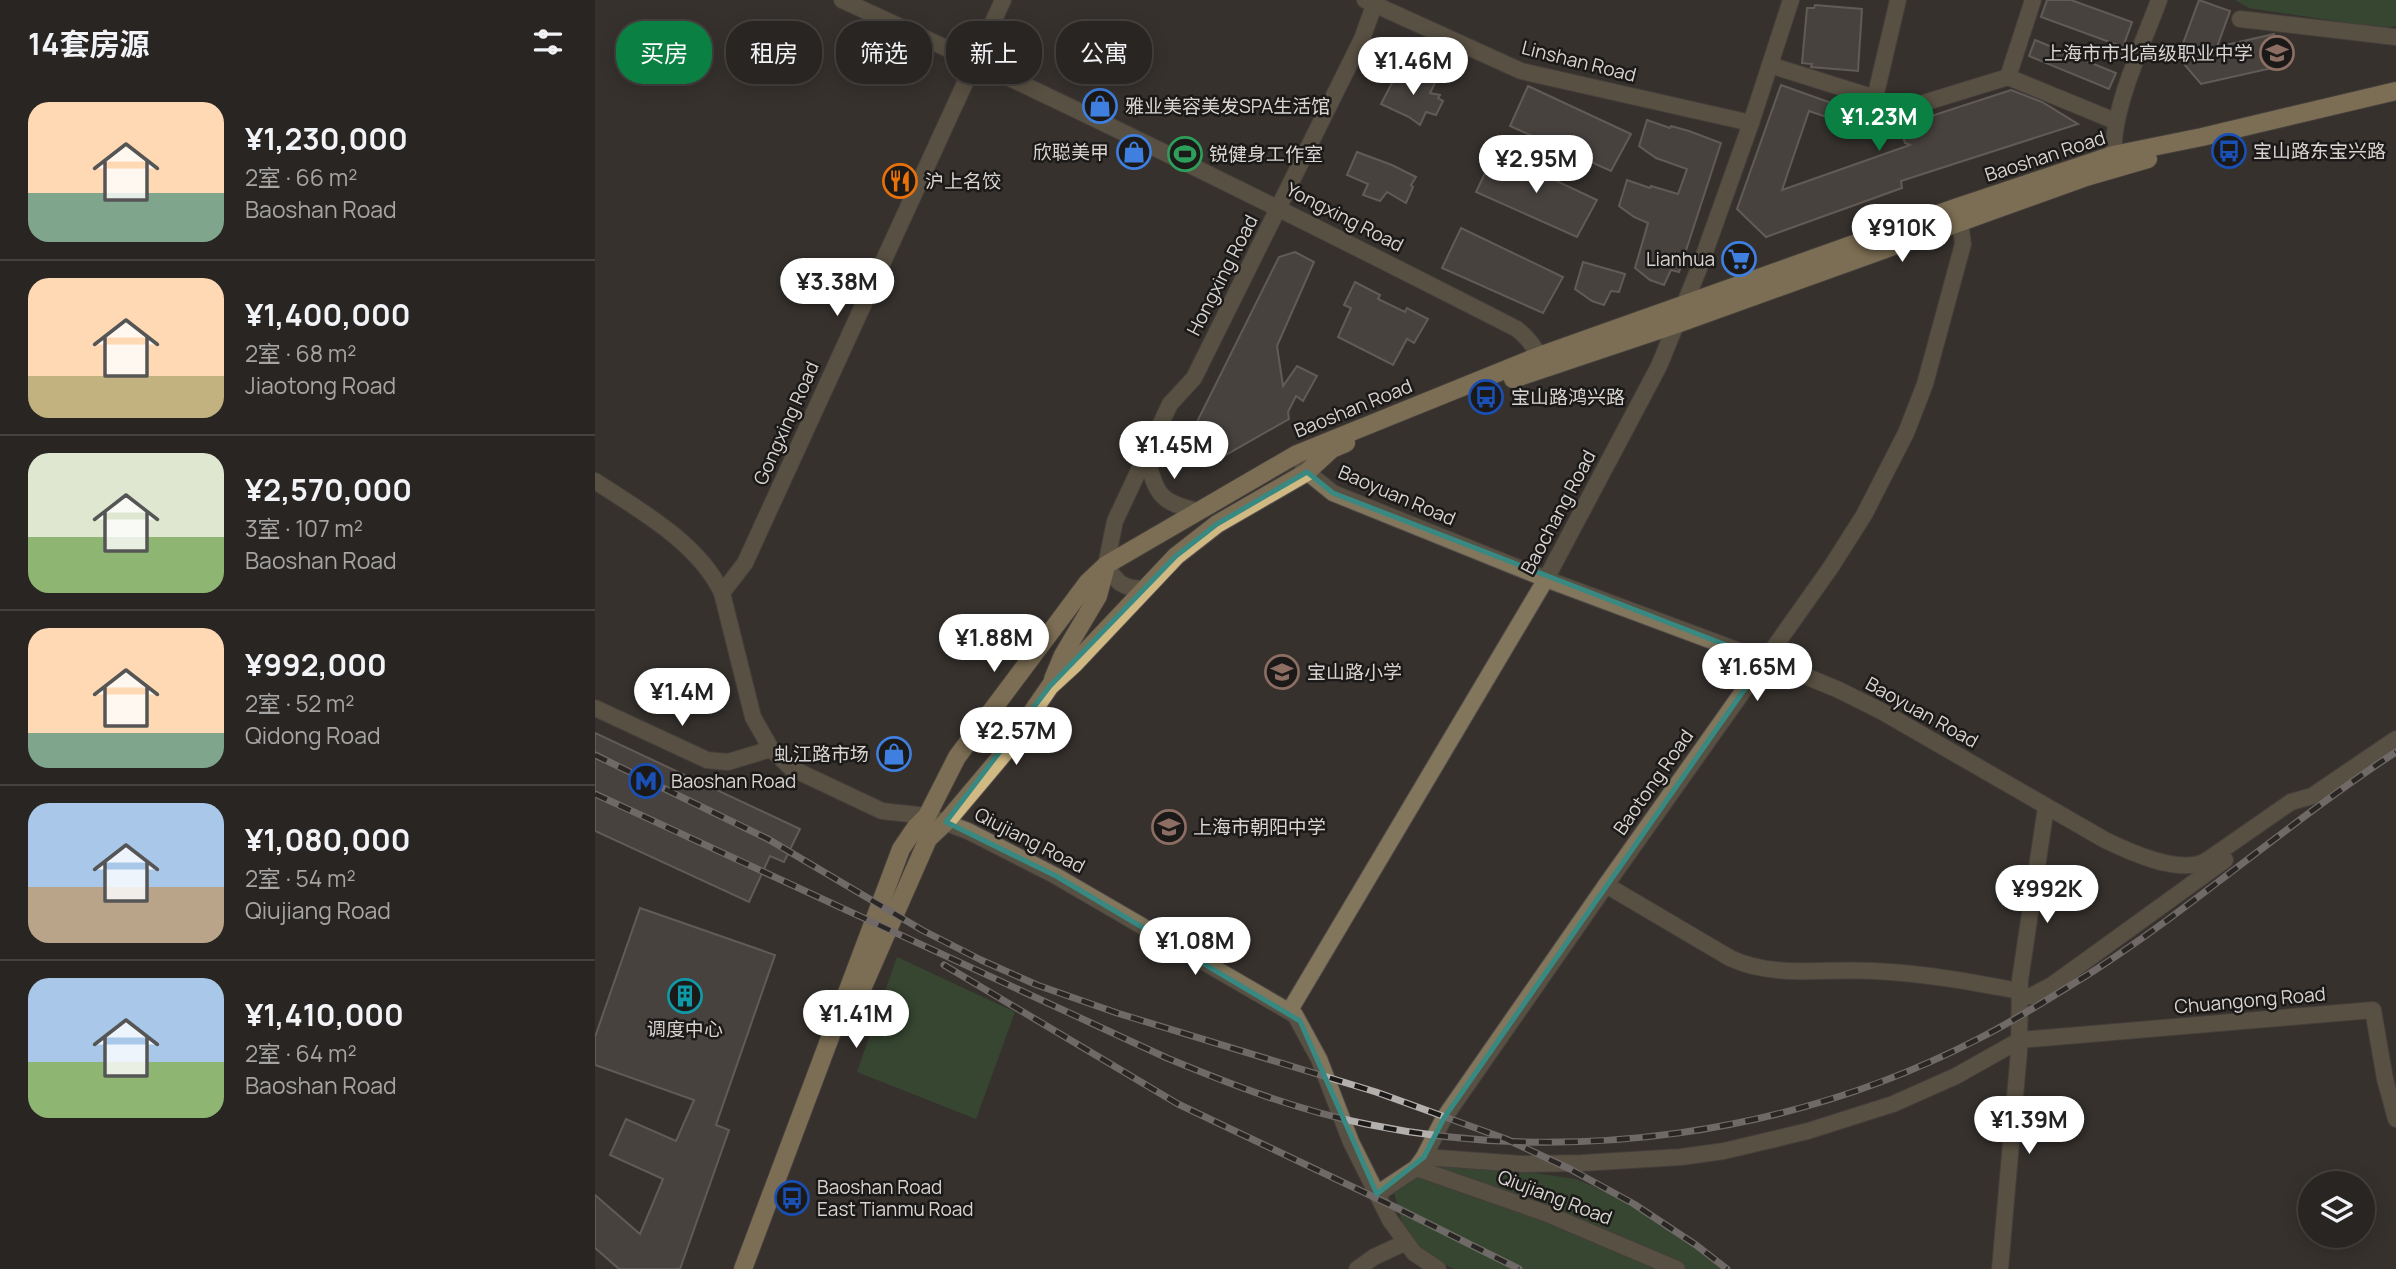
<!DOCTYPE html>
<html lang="zh">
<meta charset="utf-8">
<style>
:root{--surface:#292522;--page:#312d2a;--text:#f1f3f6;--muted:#a5a5a5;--line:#454240;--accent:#0b8043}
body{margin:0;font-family:Manrope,"Noto Sans SC",sans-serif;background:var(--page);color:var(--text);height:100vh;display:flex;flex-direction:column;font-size:26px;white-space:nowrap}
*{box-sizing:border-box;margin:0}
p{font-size:23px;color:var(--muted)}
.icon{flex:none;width:38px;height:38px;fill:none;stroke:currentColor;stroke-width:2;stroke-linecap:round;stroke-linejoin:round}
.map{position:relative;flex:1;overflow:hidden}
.panel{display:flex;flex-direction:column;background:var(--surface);width:595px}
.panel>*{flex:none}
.hud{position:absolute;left:21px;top:21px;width:665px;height:63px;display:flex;gap:14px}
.buttons{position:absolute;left:1703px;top:1171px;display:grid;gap:14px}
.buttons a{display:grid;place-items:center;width:77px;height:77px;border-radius:50%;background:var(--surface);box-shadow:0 4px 18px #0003,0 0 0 2px var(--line);font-size:35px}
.price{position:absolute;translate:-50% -60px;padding:0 16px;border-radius:24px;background:#fff;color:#222;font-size:23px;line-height:46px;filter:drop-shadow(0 2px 4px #0008)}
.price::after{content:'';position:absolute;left:50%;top:42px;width:21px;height:16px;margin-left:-10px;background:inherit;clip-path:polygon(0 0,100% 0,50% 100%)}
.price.current{background:var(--accent);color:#fff}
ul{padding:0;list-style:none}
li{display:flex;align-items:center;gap:21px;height:175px;padding:0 28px}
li+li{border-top:2px solid var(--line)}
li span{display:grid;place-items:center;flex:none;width:196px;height:140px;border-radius:21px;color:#555}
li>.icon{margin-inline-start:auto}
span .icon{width:84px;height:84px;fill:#fffc;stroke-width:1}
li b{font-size:30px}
h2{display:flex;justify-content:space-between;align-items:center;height:84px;padding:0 28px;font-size:30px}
.pill{padding:0 24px;border-radius:28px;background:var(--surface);box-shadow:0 4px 18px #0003,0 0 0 2px var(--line);font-size:24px;line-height:63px}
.pill.current{background:var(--accent);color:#fff}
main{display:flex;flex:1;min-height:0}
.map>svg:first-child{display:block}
.green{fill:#376036}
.building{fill:#5e5854;stroke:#958f8a;stroke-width:2}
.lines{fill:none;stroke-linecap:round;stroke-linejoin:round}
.minor-casing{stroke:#544e4c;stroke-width:18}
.major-casing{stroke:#544e4c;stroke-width:20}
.minor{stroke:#82765c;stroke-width:16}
.major{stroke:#d0b983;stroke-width:18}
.rail-casing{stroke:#b4b0ad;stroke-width:7}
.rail{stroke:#1c1a18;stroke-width:4.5;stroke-dasharray:13;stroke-linecap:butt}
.marked{fill:none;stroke:#378982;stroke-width:5;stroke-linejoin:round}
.labels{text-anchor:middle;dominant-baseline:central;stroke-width:5;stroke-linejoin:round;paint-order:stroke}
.poi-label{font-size:19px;fill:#d8d4d2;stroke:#1c1a18;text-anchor:start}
.street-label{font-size:19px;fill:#d8d4d2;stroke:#1c1a18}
</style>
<main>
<section class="panel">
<h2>14套房源<svg class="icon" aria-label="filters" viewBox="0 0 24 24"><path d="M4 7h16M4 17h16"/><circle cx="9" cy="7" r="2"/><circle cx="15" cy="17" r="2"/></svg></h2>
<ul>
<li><span style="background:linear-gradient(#ffd9b3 65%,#7fa58c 0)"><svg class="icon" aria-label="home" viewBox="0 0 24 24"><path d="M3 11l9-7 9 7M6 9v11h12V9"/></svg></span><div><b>¥1,230,000</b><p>2室 · 66 m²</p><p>Baoshan Road</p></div></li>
<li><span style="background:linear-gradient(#ffd9b3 70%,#c2b280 0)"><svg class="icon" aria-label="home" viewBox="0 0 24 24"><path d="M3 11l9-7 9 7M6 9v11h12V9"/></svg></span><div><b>¥1,400,000</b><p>2室 · 68 m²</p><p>Jiaotong Road</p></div></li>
<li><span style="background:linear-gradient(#dfe7d0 60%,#8fb573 0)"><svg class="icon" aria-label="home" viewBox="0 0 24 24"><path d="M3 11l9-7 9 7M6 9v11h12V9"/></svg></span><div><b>¥2,570,000</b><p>3室 · 107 m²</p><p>Baoshan Road</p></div></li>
<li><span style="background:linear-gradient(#ffd9b3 75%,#7fa58c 0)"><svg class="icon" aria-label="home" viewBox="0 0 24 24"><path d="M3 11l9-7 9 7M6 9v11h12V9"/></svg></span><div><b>¥992,000</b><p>2室 · 52 m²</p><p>Qidong Road</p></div></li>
<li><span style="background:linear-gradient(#a9c7e8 60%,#b9a48a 0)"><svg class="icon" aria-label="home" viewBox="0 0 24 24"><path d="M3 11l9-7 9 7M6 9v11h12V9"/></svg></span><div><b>¥1,080,000</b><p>2室 · 54 m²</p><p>Qiujiang Road</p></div></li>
<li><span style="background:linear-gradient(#a9c7e8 60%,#8fb573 0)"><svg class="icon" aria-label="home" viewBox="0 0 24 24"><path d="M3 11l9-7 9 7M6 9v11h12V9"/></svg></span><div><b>¥1,410,000</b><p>2室 · 64 m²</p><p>Baoshan Road</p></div></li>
</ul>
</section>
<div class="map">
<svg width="1801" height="1269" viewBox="0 0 1801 1269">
<rect width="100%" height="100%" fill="#37312e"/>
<g class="green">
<path d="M1640 0H1801V26L1786 28 1654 8Z"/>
<path d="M302 957 420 1012 381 1119 262 1072Z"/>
<path d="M829 1157 981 1179 1039 1204 1101 1245 1132 1269H860L836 1259 810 1234 799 1192Z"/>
</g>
<g class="building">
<path d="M1452 0H1476L1537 22 1528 47 1446 17Z"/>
<path d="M1604 0 1635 11 1622 47 1679 34 1686 66 1606 84 1583 57Z"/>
<path d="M1220 5 1267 9 1263 71 1216 67 1217 64 1207 63 1212 8H1219Z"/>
<path d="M1440 40 1521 73 1514 89 1434 56Z"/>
<path d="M830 70 842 79 835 93 845 95 843 98 848 101 841 115 831 112 825 125 814 117 786 104 800 77 808 74 819 81 824 76 826 77Z"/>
<path d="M1186 85 1239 104 1240 100 1275 112 1281 118 1276 132 1214 111 1187 190 1315 145 1310 143 1303 122 1320 117 1321 121 1416 90 1447 102 1483 124 1306 181 1307 188 1171 237 1142 209Z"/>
<path d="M933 86 1036 134 1016 171 915 126Z"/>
<path d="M1052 120 1075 128 1076 126 1094 131 1126 143 1084 272 1076 270 1069 285 1055 280 1040 268 1053 223 1039 217 1024 206 1032 180 1055 188 1056 186 1083 194 1092 169 1061 158 1044 146Z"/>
<path d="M762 152 797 165 821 177 816 185 818 187 811 203 792 192 785 201 768 195 773 184 752 175Z"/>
<path d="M900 152 1002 200 982 237 881 192Z"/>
<path d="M866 228 968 277 948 313 847 268Z"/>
<path d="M700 252 719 262 682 346 688 386 702 366 722 376 708 401 701 396 693 412 694 419 627 457 593 440 684 257Z"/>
<path d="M988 262 1030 274 1024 292 1016 291 1009 305 997 301 980 289Z"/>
<path d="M760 282 785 295 783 299 810 312 812 308 833 319 819 343 812 339 798 365 743 337 756 308 749 305Z"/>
<path d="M0 733 205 829 189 862 175 856 154 902 0 831Z"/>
<path d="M45 908 180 955 121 1125 134 1130 85 1269H24L0 1248V1195L45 1234 68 1179 15 1155 31 1119 81 1141 99 1100 0 1065V1037Z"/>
</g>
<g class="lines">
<g class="minor-casing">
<g id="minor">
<path d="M247 0C475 104 699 215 922 329 935 340 942 349 947 366"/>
<path d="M770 0 926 71 1156 123"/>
<path d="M1303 0 1280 98 1285 108 1296 113 1413 77 1438 0"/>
<path d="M1645 19 1801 37"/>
<path d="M1175 65 1280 98"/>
<path d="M1413 77 1520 121"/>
<path d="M1521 165C1509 124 1549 42 1564 0"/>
<path d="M702 454 712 472 738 493 951 579 1198 671 1244 690 1286 711 1510 840C1535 852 1584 875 1611 861L1696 802 1717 796 1801 739"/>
<path d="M551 456C562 494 563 502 603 511"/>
<path d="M0 481C44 510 104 543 127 593L158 717 176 749 196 768 287 811 332 816 373 831 461 876 700 1015 724 1059 756 1142 795 1220 819 1253 843 1269"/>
<path d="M549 589C527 588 522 583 511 565L520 521 575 404 599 378 767 39 781 0"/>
<path d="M127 593 150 563 408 0"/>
<path d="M0 708 112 760 133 762 176 749"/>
<path d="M1011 885 1135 958C1179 979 1231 968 1279 971 1328 973 1376 982 1425 991"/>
<path d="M1425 997 1436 996 1457 985 1630 860"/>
<path d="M695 1010 951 579 1064 366 1105 266 1156 123 1196 0"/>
<path d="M829 1157 927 1164 987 1163 1086 1157 1129 1151 1213 1131 1298 1104 1361 1076 1425 1040 1778 1010 1790 1079 1801 1119"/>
<path d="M821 1168 950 1213 1082 1269"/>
<path d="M782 1194 821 1168 829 1157 849 1118 1011 885 1236 567 1269 515 1311 433 1330 384 1368 244 1365 222 1361 211"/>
<path d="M762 1269 779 1257 809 1243"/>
<path d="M1405 1269 1424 1051 1425 980 1451 807"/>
</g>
</g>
<g class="major-casing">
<g id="major">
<path d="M918 379 1082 324 1491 177 1553 159"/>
<path d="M458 679 468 655 503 596 511 566"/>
<path d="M259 1007 333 839 351 822 409 753 455 686 479 664 581 556 622 524 712 472 737 449 751 443"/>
<path d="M148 1269 306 849 321 827 332 816 362 757 493 582 511 565 702 454 944 356 1360 208 1518 155 1607 137 1801 91"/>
</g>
</g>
<use href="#minor" class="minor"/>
<use href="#major" class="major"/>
<g class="rail-casing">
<g id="rail">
<path d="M0 755 173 839 327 930 386 960 442 985 522 1013 781 1092 911 1139 975 1169 1039 1204 1101 1245 1132 1269"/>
<path d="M0 794 572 1058C637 1085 702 1110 771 1124 975 1166 1198 1134 1383 1039 1421 1020 1458 996 1494 974 1600 906 1695 821 1801 752"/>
<path d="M349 965 583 1104 804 1209 924 1269"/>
</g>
</g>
<use href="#rail" class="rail"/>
</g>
<path d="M0 0H1801V1269H0ZM712 472 738 493 1170 660 849 1118 829 1157 782 1194 705 1021 461 876 351 822 455 686 581 556 622 524Z" fill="#37312e" fill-opacity=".55" fill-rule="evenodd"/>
<path class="marked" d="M712 472 738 493 1170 660 849 1118 829 1157 782 1194 705 1021 461 876 351 822 455 686 581 556 622 524Z"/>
<defs>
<g id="school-ring" transform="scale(1.75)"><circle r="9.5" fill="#1c1a18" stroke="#8d6e63" stroke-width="1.5"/><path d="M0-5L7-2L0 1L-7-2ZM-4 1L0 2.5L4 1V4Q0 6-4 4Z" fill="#8d6e63"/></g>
<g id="shop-ring" transform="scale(1.75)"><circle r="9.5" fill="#1c1a18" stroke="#3f7fe0" stroke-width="1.5"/><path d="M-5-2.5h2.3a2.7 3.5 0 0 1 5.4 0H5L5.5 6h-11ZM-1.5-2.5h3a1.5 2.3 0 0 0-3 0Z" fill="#3f7fe0"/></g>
<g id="bus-ring" transform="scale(1.75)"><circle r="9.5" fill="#1c1a18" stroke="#1a4fb4" stroke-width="1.5"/><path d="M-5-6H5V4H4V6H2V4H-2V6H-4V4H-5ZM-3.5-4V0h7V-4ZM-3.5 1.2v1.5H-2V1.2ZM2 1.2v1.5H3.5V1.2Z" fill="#1a4fb4"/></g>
<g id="stadium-ring" transform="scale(1.75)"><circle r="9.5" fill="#1c1a18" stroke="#2e9e5b" stroke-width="1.5"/><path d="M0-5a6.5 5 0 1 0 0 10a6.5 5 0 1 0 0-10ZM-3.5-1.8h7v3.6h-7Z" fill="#2e9e5b"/></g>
<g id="restaurant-ring" transform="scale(1.75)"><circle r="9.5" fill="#1c1a18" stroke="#e8710a" stroke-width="1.5"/><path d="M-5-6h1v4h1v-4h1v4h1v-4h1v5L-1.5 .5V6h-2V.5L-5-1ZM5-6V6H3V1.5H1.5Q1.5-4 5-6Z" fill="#e8710a"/></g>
<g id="supermarket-ring" transform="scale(1.75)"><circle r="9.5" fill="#1c1a18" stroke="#3f7fe0" stroke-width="1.5"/><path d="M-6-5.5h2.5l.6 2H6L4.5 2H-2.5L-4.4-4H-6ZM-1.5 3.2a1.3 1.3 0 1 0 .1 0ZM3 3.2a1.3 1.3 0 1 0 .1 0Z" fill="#3f7fe0"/></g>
<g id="metro-ring" transform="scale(1.75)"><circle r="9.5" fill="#1c1a18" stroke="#1a4fb4" stroke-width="1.5"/><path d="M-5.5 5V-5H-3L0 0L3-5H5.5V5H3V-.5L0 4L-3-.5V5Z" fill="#1a4fb4"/></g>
<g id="building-ring" transform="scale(1.75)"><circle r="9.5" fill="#1c1a18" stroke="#0f9aa8" stroke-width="1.5"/><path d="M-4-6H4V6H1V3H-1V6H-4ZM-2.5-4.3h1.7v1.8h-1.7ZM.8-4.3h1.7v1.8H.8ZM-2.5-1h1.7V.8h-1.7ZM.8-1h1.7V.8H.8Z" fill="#0f9aa8"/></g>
</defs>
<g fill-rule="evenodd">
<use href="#school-ring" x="1682" y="53"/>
<use href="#shop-ring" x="505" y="106"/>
<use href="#bus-ring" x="1634" y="151"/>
<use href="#shop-ring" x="539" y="152"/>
<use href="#stadium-ring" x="590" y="154"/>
<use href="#restaurant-ring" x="305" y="181"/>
<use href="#supermarket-ring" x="1144" y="259"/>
<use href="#bus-ring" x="891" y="397"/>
<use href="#school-ring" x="687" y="672"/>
<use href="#shop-ring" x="299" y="754"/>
<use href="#metro-ring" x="51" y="781"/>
<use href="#school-ring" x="574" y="827"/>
<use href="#building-ring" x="90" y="996"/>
<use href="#bus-ring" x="197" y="1198"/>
</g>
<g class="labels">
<g class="poi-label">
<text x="1658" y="53" text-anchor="end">上海市市北高级职业中学</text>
<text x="530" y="106">雅业美容美发SPA生活馆</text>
<text x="1658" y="151">宝山路东宝兴路</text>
<text x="514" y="152" text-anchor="end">欣聪美甲</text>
<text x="614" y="154">锐健身工作室</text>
<text x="330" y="181">沪上名饺</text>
<text x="1120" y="259" text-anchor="end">Lianhua</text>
<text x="916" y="397">宝山路鸿兴路</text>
<text x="712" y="672">宝山路小学</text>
<text x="274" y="754" text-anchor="end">虬江路市场</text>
<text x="76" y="781">Baoshan Road</text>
<text x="598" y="827">上海市朝阳中学</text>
<text x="90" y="1029" text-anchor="middle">调度中心</text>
<text x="222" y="1187">Baoshan Road<tspan x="222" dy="22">East Tianmu Road</tspan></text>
</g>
<g class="street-label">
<text transform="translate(984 61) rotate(14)">Linshan Road</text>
<text transform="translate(1450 156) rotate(-18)">Baoshan Road</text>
<text transform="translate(750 217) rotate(27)">Yongxing Road</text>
<text transform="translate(627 275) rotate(-63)">Hongxing Road</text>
<text transform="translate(758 408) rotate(-22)">Baoshan Road</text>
<text transform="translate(191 423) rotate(-66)">Gongxing Road</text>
<text transform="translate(802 495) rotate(23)">Baoyuan Road</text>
<text transform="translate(963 512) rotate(-62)">Baochang Road</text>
<text transform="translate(1327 712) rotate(29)">Baoyuan Road</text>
<text transform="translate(1058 782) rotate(-55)">Baotong Road</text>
<text transform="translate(435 840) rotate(27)">Qiujiang Road</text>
<text transform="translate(1655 1000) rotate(-5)">Chuangong Road</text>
<text transform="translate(960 1197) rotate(21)">Qiujiang Road</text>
</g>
</g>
</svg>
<div class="buttons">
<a><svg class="icon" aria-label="layers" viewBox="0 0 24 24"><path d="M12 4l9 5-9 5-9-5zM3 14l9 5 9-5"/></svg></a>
</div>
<b class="price" style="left:818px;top:97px">¥1.46M</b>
<b class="price current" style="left:1284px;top:153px">¥1.23M</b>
<b class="price" style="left:941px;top:195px">¥2.95M</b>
<b class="price" style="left:1307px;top:264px">¥910K</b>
<b class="price" style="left:242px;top:318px">¥3.38M</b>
<b class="price" style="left:579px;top:481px">¥1.45M</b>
<b class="price" style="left:399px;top:674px">¥1.88M</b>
<b class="price" style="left:1162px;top:703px">¥1.65M</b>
<b class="price" style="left:87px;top:728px">¥1.4M</b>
<b class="price" style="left:421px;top:767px">¥2.57M</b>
<b class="price" style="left:1452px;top:925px">¥992K</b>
<b class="price" style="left:600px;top:977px">¥1.08M</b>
<b class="price" style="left:261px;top:1050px">¥1.41M</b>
<b class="price" style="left:1434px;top:1156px">¥1.39M</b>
<div class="hud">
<a class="pill current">买房</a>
<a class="pill">租房</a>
<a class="pill">筛选</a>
<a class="pill">新上</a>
<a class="pill">公寓</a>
</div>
</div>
</main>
